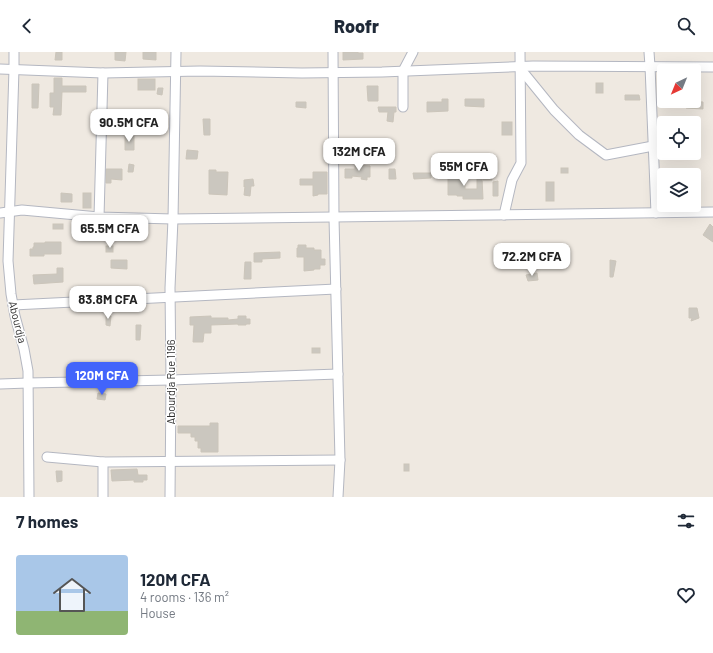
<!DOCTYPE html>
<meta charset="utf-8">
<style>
:root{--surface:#fff;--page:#f2f2f3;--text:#1f2937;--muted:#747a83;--accent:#4264fb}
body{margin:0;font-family:Barlow,sans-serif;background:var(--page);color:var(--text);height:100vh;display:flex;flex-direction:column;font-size:15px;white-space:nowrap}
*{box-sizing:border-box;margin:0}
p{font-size:13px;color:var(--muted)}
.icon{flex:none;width:22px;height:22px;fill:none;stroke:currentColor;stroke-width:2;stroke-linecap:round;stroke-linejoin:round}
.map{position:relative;height:445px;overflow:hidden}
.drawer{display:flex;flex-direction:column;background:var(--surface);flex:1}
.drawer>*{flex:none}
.needle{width:26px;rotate:223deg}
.controls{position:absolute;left:657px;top:12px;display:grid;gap:8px}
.controls a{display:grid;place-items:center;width:44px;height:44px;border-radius:4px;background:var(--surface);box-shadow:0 4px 16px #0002;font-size:20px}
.price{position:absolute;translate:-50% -34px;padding:0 9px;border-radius:8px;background:#fff;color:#222;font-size:13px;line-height:26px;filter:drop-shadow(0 1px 2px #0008)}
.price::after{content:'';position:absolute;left:50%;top:24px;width:12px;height:9px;margin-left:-6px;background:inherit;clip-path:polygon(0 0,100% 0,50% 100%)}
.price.active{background:var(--accent);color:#fff}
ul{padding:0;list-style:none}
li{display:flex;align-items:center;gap:12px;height:100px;padding:0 16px}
li span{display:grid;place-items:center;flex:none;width:112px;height:80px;border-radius:4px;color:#555}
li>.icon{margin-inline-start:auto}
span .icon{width:48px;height:48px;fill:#fffc;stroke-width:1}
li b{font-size:17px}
h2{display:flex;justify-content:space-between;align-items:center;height:48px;padding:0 16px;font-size:17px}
header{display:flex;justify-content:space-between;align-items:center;height:52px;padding:0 16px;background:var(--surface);font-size:18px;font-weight:800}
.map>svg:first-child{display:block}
.building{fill:#cbc7bf;stroke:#cbc5ba}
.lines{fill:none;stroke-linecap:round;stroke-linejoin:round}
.minor-casing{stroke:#b4b7c1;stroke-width:11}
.minor{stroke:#fff;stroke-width:9}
.labels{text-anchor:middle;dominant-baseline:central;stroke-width:3;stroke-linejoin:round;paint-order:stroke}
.street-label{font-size:11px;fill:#2e2e2e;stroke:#fff}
</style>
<header><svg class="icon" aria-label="back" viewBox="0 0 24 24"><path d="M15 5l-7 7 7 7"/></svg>Roofr<svg class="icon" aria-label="search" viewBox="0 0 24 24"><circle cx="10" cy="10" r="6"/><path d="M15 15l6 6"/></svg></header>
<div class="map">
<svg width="713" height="445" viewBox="0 0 713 445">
<rect width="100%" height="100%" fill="#efe9e1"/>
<g class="building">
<path d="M56 0H62V8H55Z"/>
<path d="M115 0H126L125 9 115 8Z"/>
<path d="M143 0H156V8L143 7Z"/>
<path d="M343 0H358V1H363V7L343 8Z"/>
<path d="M54 26H62V34H86V40H62L61 63H53L54 55H50V41H54Z"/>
<rect x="138" y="27" width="17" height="11"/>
<rect x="596" y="31" width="7" height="10"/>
<path d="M32 32H39L38 56H32Z"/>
<path d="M367 34H378V49H368Z"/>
<path d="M158 36H163L162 43 157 42Z"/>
<path d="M625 43H639L640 48H625Z"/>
<path d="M442 47H448V59L427 60V50H442Z"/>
<path d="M465 47H484V55L465 54Z"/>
<path d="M687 49 703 50V57L686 56Z"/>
<path d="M296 50H306V56L296 55Z"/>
<path d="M378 55H396V60H394L393 70 387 69 388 60H379Z"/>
<path d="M203 67H210V83H204Z"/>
<rect x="502" y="70" width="10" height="13"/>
<path d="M125 83 134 84V98H125Z"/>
<path d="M187 98 198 99 197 107H186Z"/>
<path d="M369 99 375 101 374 105 370 109 366 104 368 100Z"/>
<path d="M484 105 492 106V128H483Z"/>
<path d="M129 112 134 113 133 120H128Z"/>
<path d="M355 113 370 114V125H367V128L361 127 362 125 352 124V126H345V117H355Z"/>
<rect x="561" y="116" width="7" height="5"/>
<path d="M106 117H122V128L111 127V131H106Z"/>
<path d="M389 117H395L396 127H389Z"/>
<path d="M209 118H216V120H228L227 143 209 142Z"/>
<path d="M455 118H465V137H477V126H482L483 147H463V144H457V143H448V126H456Z"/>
<path d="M313 120H327V142H318V143L313 144V133H300V127H313Z"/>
<path d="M413 121H431V126L414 127Z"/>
<path d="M253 127 254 134H251L250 144 244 143 245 134 244 135V128Z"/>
<path d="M498 129V144H493V130Z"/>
<rect x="546" y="130" width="8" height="19"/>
<path d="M61 141 72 142V150H61Z"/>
<rect x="83" y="141" width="8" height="15"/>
<rect x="53" y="172" width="10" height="5"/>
<path d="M710 172 713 175V190L703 183Z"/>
<path d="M45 190H61V202H44V204H30V197H33V195H34V191H45Z"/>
<path d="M298 193H306V196H314V198H321V207H325V213H320V217H314V218L304 219V205H297V196H298Z"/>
<rect x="106" y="194" width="7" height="6"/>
<path d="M280 200V206L262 207V210H254V201Z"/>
<path d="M111 208H127V217L111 216Z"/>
<path d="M610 208 616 209 613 225H610Z"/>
<path d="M245 210H251V227H244Z"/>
<path d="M57 216H63V230L34 232 33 223 57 222Z"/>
<path d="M537 221 538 228 528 229 526 223Z"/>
<path d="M689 256H697L699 266 691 269 692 266H689Z"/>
<path d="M106 263 111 264 110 274 106 273Z"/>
<path d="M211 264V266H228V268L238 267V264H246V267H250V272H246V273H238V272L211 273V281H204L203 290H193L194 273H190V265Z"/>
<path d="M136 273H141L140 288H136Z"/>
<rect x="312" y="296" width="8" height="5"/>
<path d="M98 341 106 342 105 348 97 347Z"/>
<path d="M210 371H218V400H201V396H198V389H195V385H191V381H178V374H210Z"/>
<rect x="404" y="412" width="5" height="7"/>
<path d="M137 417 138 423H147V428H143V430H134V428L112 429 111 418Z"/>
<path d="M56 419H62V429L57 430Z"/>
</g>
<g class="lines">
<g class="minor-casing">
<g id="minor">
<path d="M14 0V17L8 209 11 242 15 264 24 297 28 319 29 445"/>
<path d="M333 0 334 166 340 408 338 445"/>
<path d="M649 0 650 14 656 161"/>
<path d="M519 15 554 58 579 83 606 103 653 94"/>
<path d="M0 17 103 21 200 19 302 21 382 20 533 14 713 15"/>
<path d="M403 55V19L413 0"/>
<path d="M0 161 22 158 99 165 173 167 713 160"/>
<path d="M504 163 512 128 521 111 520 0"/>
<path d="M99 165 103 21"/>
<path d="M13 253 336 237"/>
<path d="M0 332 28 331 171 328 338 322"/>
<path d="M47 405 103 410 340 408"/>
<path d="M103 410V445"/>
<path d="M170 445 171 328 170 236 173 167 176 0"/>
</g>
</g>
<use href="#minor" class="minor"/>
</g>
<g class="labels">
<g class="street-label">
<text transform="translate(18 270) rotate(76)">Abourdja</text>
<text transform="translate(170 330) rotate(-90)">Abourdja Rue 1196</text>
</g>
</g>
</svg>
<div class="controls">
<a><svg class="needle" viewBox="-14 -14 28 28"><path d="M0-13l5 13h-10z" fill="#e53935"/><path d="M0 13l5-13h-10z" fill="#747a83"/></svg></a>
<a><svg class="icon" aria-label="locate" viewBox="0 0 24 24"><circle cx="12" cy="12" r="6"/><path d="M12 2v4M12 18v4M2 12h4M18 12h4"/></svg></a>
<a><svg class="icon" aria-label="layers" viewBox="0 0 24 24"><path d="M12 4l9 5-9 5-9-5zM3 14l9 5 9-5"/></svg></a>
</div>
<b class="price" style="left:129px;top:91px">90.5M CFA</b>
<b class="price" style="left:359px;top:120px">132M CFA</b>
<b class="price" style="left:464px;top:135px">55M CFA</b>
<b class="price" style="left:110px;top:197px">65.5M CFA</b>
<b class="price" style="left:532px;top:225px">72.2M CFA</b>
<b class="price" style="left:108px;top:268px">83.8M CFA</b>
<b class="price active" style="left:102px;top:344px">120M CFA</b>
</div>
<section class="drawer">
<h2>7 homes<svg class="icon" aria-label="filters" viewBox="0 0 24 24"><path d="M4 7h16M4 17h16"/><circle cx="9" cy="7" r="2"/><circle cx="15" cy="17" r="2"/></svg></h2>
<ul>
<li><span style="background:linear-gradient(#a9c7e8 70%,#8fb573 0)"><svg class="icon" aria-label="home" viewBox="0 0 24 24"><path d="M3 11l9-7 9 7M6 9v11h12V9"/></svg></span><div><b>120M CFA</b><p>4 rooms · 136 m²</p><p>House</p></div><svg class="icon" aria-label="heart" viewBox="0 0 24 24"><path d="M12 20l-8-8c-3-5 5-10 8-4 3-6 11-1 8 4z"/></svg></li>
</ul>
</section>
